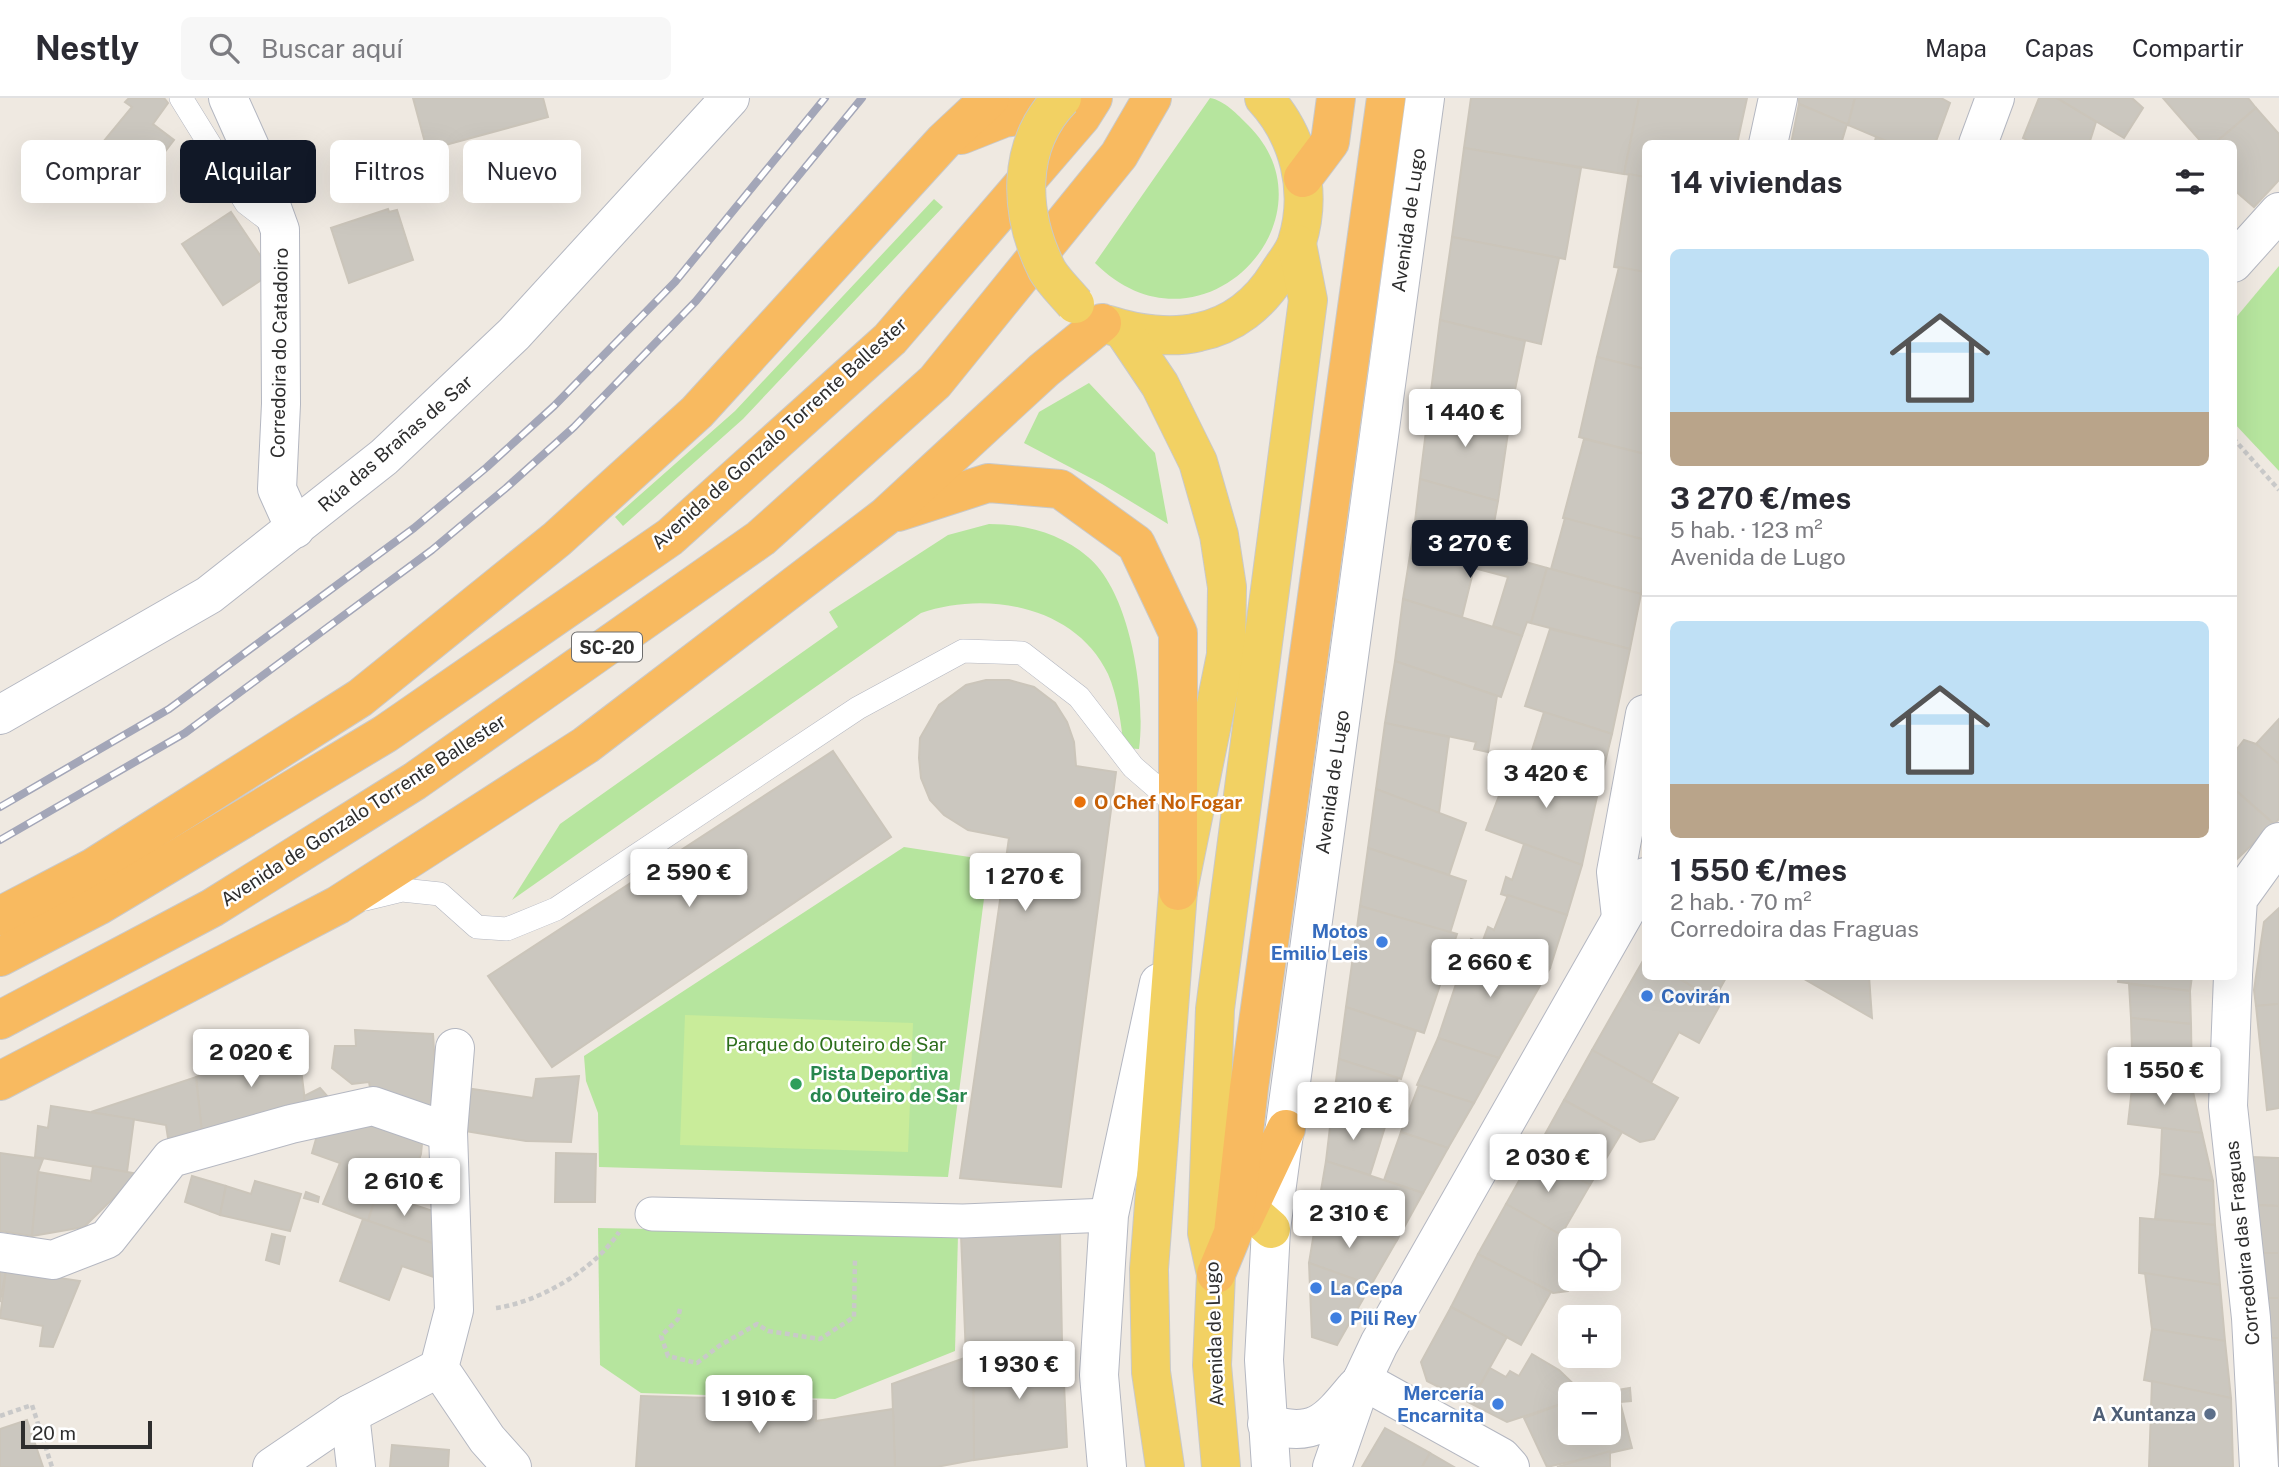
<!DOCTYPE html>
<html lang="es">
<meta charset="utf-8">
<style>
:root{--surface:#fff;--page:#f7f7f7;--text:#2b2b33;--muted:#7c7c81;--line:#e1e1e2;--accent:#111827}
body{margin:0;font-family:"Public Sans",sans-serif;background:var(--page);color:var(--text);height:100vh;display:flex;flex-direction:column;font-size:26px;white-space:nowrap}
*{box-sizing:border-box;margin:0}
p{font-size:23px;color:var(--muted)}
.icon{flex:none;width:38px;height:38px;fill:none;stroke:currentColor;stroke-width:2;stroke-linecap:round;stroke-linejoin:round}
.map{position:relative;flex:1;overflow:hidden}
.side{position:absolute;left:1642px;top:42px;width:595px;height:840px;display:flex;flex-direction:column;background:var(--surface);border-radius:10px;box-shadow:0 7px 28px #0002}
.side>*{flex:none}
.banner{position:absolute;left:21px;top:42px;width:665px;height:63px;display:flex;gap:14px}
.fabs{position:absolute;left:1558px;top:1130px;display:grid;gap:14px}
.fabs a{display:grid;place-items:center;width:63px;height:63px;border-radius:10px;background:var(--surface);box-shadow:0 7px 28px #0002;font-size:35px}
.scale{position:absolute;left:21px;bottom:18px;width:131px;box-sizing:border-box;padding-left:7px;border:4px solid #2e2e2e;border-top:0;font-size:19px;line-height:24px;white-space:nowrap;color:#2e2e2e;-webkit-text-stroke:5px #fff;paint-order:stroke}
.price{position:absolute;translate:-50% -60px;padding:0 16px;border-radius:7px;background:#fff;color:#222;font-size:23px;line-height:46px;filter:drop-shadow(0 2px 4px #0008)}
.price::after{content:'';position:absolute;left:50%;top:42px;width:21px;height:16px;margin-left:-10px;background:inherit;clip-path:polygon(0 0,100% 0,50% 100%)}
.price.active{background:var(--accent);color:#fff}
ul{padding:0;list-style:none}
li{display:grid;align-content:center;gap:14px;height:371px;padding:0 28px}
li+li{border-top:2px solid var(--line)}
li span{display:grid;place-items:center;height:217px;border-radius:10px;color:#555}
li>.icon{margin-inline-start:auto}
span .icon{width:126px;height:126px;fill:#fffc;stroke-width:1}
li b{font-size:30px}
h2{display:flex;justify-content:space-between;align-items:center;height:84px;padding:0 28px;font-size:30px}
.pill{padding:0 24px;border-radius:10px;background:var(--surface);box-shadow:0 7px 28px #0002;font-size:24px;line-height:63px}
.pill.active{background:var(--accent);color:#fff}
header{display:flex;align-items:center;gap:42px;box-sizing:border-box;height:98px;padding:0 35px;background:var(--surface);border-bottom:2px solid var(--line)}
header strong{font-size:33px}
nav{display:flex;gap:38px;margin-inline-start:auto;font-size:24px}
.search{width:490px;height:63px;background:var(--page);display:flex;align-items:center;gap:18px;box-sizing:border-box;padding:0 24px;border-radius:10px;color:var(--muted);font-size:26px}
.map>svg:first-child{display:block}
.green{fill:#b6e59e}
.pitch{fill:#c9ec9a}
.building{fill:#cbc7bf;stroke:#cbc5ba;stroke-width:2}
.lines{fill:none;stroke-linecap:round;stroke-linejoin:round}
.service-casing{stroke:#b4b7c1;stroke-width:24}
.pedestrian-casing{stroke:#b4b7c1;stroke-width:35}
.minor-casing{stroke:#b4b7c1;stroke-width:40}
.primary-casing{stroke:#c9c9c9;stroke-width:40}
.trunk-casing{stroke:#c9c9c9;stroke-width:40}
.path{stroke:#c9c9c9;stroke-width:4.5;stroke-dasharray:5 3.5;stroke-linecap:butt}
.service{stroke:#fff;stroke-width:23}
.pedestrian{stroke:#fff;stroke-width:33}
.minor{stroke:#fff;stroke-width:38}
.primary{stroke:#f2d163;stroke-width:38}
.trunk{stroke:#f8ba60;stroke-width:38}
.rail-casing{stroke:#a3a6b8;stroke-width:8}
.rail{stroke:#fff;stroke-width:5;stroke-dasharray:16;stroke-linecap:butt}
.primary-bridge-casing{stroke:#c9c9c9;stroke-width:40;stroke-linecap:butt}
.primary-bridge{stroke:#f2d163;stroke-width:38}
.food-dot{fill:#e8710a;stroke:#fff;stroke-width:2.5}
.shop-dot{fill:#3f7fe0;stroke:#fff;stroke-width:2.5}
.leisure-dot{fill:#2e9e5b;stroke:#fff;stroke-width:2.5}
.service-dot{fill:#5c6f8a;stroke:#fff;stroke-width:2.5}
.labels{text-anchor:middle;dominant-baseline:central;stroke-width:5;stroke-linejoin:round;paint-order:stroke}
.shield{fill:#fff;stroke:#6d6d6d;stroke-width:2}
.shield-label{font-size:18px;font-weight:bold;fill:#2e2e2e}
.street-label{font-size:19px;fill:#2e2e2e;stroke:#fff}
.food-label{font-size:19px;font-weight:bold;fill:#c56008;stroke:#fff;text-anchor:start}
.shop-label{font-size:19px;font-weight:bold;fill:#366cbe;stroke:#fff;text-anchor:start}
.park-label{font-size:19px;fill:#2c6e1b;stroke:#fff}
.leisure-label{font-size:19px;font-weight:bold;fill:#27864d;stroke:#fff;text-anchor:start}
.service-label{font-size:19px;font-weight:bold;fill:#4e5e75;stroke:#fff;text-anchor:end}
</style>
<header>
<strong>Nestly</strong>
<div class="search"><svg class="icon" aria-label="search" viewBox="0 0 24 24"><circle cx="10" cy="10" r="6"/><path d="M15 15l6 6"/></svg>Buscar aquí</div>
<nav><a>Mapa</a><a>Capas</a><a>Compartir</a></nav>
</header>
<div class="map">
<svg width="2279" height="1369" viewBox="0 0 2279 1369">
<rect width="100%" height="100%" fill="#efe9e1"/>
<g class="green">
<path d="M1210 0C1224 2 1238 17 1248 27 1342 120 1200 270 1095 165Z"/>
<path d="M934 101 943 109 743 321 623 428 615 419 735 313Z"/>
<path d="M2279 168V373L2233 324V223Z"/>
<path d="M1089 285 1155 355 1168 426 1102 386 1024 345 1039 314Z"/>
<path d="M989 426C1025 426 1060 435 1088 459 1131 495 1146 599 1139 651L1124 650C1121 626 1118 599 1108 576 1076 508 986 492 921 515L512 802 560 726 838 529 829 514 948 437Z"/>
<path d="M904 749 989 762 948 1079 599 1069 598 1015 586 983 584 958Z"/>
<path d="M598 1130 958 1137 955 1253 835 1301 641 1295 600 1267Z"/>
</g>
<path class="pitch" d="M685 917 913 925 908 1054 680 1047Z"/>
<g class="building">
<path d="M129 0H164L168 5 153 26 174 42 147 77 103 44 132 9 125 4Z"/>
<path d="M413 0H543L548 19 427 52Z"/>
<path d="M1471 0H1639L1624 76 1464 50Z"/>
<path d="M1639 0H1747L1737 46H1645V79L1624 76Z"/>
<path d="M1799 0H1855L1848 27 1799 6Z"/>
<path d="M1855 0H1941L1950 5 1935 46H1893L1848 27Z"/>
<path d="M2039 0H2057L2096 24 2089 46H2035L2023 40Z"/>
<path d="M2057 0H2132L2143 10 2124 40Z"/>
<path d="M2163 0H2248L2256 10 2214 46H2203Z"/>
<path d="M1799 6 1847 26 1841 46H1791Z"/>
<path d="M2256 10 2279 36V82L2254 109 2233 91V46H2214Z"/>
<path d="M1876 39 1893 46H1874Z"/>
<path d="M1464 50 1581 70 1565 161 1452 139Z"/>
<path d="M1629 76 1645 79V174L1614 169Z"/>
<path d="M388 111 389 114 397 112 413 162 349 185 331 130Z"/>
<path d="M231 114 272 175 223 207 182 146Z"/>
<path d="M1452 139 1559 160 1541 246 1440 222Z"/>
<path d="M1619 169 1645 174V271L1597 259Z"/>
<path d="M1440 222 1525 243 1509 321 1430 301Z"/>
<path d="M1597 259 1645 271V356L1579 339Z"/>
<path d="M1430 301 1510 321 1498 403 1420 381Z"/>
<path d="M1584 341 1645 356V442L1563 420Z"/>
<path d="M1420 381 1498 403 1489 453 1414 432Z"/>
<path d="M1565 420 1645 442V478L1641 496 1551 471Z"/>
<path d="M1414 432 1547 470 1531 525 1527 524 1522 538 1493 528 1508 479 1474 470 1462 519 1403 501Z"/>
<path d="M1547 470 1641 496 1630 551 1531 525Z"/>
<path d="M1403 501 1522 538 1501 599 1395 563Z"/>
<path d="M1550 531 1630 551 1612 636 1525 608Z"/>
<path d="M1395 563 1497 598 1488 654 1474 651 1476 644 1385 625Z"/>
<path d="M986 582H1009L1034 589 1055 605 1067 624 1074 644 1076 668 1116 674 1061 1089 960 1080 1009 740 968 732 944 717 930 702 921 680 919 660 920 640 939 607 966 587Z"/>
<path d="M1544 614 1612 636 1600 685 1528 665Z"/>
<path d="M2279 621V666L2256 646Z"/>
<path d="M1385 625 1449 639 1439 715 1376 691Z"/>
<path d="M2244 642 2256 646 2279 666V721L2274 726 2233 690V656Z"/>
<path d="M833 653 891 739 552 969 488 878Z"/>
<path d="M1513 661 1600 685 1582 767 1486 732Z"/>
<path d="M2233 690 2274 726 2237 761 2233 759Z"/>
<path d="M1376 691 1466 725 1449 777 1368 750Z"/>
<path d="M1524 746 1582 767 1567 817 1501 796 1506 779 1512 782Z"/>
<path d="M1368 750 1466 783 1450 835 1360 808Z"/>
<path d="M1508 797 1567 817 1550 870 1482 845 1488 829 1494 832Z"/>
<path d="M1360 808 1457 836 1424 935 1346 909Z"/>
<path d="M2279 810V906L2256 908 2254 892 2264 824Z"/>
<path d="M1471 841 1550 870 1499 960 1438 940Z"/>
<path d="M1644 861 1645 878H1675L1721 905 1699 945 1679 934 1651 985 1592 952Z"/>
<path d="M1675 878H1727L1714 901Z"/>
<path d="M1799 878H1869L1872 920Z"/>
<path d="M2119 878H2192L2190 893 2118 884Z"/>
<path d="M2129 886 2190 893 2191 926 2131 920Z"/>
<path d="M2279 906V1010L2267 1012 2256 908Z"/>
<path d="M1346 909 1416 933 1401 981 1339 961Z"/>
<path d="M2131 920 2191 926 2192 989 2133 981Z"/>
<path d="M355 932 433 936 438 1016 371 995 369 984 352 986 332 970 335 948H356Z"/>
<path d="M1438 940 1499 960 1474 1005 1417 987Z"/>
<path d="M298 947 306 1011 202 1035 196 979 226 964Z"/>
<path d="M1592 952 1678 1000 1654 1041 1640 1044 1564 1002Z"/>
<path d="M1339 961 1398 980 1385 1029 1332 1012Z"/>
<path d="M579 978 571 1044 526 1043 465 1033 472 991 533 1000 536 981Z"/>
<path d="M196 979 202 1035 168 1040 166 1027 91 1014Z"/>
<path d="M2133 981 2192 989 2202 1035 2128 1026Z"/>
<path d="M1419 987 1474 1005 1448 1050 1401 1034Z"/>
<path d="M320 990 328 999 306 1011 304 998Z"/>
<path d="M1564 1002 1622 1034 1590 1087 1534 1056Z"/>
<path d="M51 1008 134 1021 127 1074 35 1059 38 1028 48 1030Z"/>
<path d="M1332 1012 1385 1029 1370 1077 1326 1063Z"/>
<path d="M361 1015 423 1035 421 1056 404 1105 377 1095 368 1123 323 1106 340 1065 312 1055 318 1034Z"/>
<path d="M2162 1030 2202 1035 2213 1083 2160 1076Z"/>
<path d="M1401 1034 1448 1050 1423 1095 1384 1082Z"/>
<path d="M0 1055 43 1061 38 1074 32 1138 0 1133Z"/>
<path d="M556 1055 596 1056 595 1104H555Z"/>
<path d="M1534 1056 1590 1087 1561 1137 1506 1106Z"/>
<path d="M2251 1059 2279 1060V1108L2254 1107Z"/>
<path d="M1326 1063 1423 1095 1397 1142 1317 1116Z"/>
<path d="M93 1068 138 1076 84 1129 32 1138 38 1074 91 1083Z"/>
<path d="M2160 1076 2213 1083 2215 1127 2155 1121Z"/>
<path d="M192 1078 226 1088 220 1117 185 1104Z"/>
<path d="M255 1083 301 1096 290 1133 220 1117 226 1088 251 1096Z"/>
<path d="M306 1094 319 1099 318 1104 304 1100Z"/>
<path d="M377 1095 436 1114 435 1146 368 1123Z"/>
<path d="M1506 1106 1572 1143 1570 1181H1575L1568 1193 1553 1195 1478 1156Z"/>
<path d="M2254 1107 2279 1108V1155H2258Z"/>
<path d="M1317 1116 1397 1142 1371 1187 1309 1165Z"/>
<path d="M2140 1120 2215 1127 2220 1187 2139 1175Z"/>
<path d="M363 1121 435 1146 434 1179 402 1168 389 1202 340 1183Z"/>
<path d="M1060 1135 1062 1244 966 1258 961 1137Z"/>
<path d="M272 1136 285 1139 279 1166 266 1162Z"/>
<path d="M2258 1155H2279V1200H2262Z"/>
<path d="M1478 1156 1551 1194 1521 1247 1451 1209Z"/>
<path d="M1309 1165 1371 1187 1337 1247 1312 1239Z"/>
<path d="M0 1171 6 1172 0 1204Z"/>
<path d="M6 1172 80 1183 53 1249 40 1248 43 1228 0 1220Z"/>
<path d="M2145 1175 2220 1187 2225 1243 2152 1231Z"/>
<path d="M2262 1200H2279V1240H2264Z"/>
<path d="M1451 1209 1507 1239 1470 1305 1427 1283 1421 1264Z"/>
<path d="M2152 1231 2225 1243 2231 1300 2144 1282Z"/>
<path d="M2264 1240H2279V1285L2268 1284Z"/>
<path d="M1062 1244 1067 1349 974 1362 973 1257Z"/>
<path d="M1532 1256 1559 1272 1585 1297H1570V1303L1507 1324 1470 1305 1490 1270 1506 1279 1510 1273 1519 1278Z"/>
<path d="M973 1257 974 1362 936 1369H895L892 1286Z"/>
<path d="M2152 1283 2231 1300 2233 1369H2149Z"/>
<path d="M2268 1284 2279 1285V1334H2273Z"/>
<path d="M1630 1290 1631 1303 1620 1304 1632 1350 1547 1369 1524 1320 1570 1303V1335H1608V1297H1588Z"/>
<path d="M641 1298 816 1303V1323L893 1311 895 1369H636Z"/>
<path d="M27 1322 43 1369H0V1331Z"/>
<path d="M1385 1330 1430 1355 1422 1369H1362Z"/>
<path d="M2273 1334H2279V1369H2275Z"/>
<path d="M392 1347 449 1352 448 1369H390Z"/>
<path d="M1610 1353V1369H1557Z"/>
<path d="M1430 1355 1454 1369H1422Z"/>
</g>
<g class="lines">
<g class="service-casing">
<g id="service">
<path d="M181 0 246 105 276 128"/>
<path d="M365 801 402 792 440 796 477 829 507 831 556 811 858 610 963 553 1022 555 1079 599 1133 669 1178 708"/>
</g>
</g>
<g class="pedestrian-casing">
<path id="pedestrian" d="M652 1116 963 1123 1109 1117"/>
</g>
<g class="minor-casing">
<g id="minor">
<path d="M228 0 250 49 280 132 281 306 277 391 295 431"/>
<path d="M1768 46 1778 0"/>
<path d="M1978 46 1995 0"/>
<path d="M2233 165 2279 114"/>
<path d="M0 617 209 497 384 359 514 236 730 0"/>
<path d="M1621 819 1616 774 1645 616"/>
<path d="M2233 876 2238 801 2279 744"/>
<path d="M2233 878 2228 1008 2251 1220 2259 1369"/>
<path d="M455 950 448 1034 454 1212 439 1270 487 1341 512 1369"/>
<path d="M0 1154 53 1162 107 1141 171 1060 291 1026 373 1008 448 1034"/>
<path d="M1362 1282 1501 1359 1510 1369"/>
<path d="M350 1316 356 1369"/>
<path d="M1267 1326C1315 1340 1327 1324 1356 1289"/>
<path d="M272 1369 350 1316 439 1270"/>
<path d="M1107 1369 1099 1277 1109 1117 1159 885"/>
<path d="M1271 1369 1264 1262 1271 1131 1425 0"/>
<path d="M1332 1369 1362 1282 1379 1246 1645 779"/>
</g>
</g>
<g class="primary-casing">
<g id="primary">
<path d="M1109 227C1137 236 1171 241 1199 234 1233 227 1260 205 1278 176 1284 166 1294 155 1297 144 1313 93 1299 38 1264 0"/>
<path d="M1123 232 1160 287 1198 364 1219 437 1227 489 1226 557 1178 793 1149 1171 1151 1274 1165 1369"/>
<path d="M1225 1090 1271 1131"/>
<path d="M1221 1369 1212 1267 1216 1176 1207 1135 1215 911 1308 202 1297 146"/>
</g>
</g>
<g class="trunk-casing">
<g id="trunk">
<path d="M961 37 1004 20 1050 14"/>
<path d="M1303 80 1330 44 1336 0"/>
<path d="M898 414 988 385 1060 391 1136 446 1178 535V793"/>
<path d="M0 818 94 769 360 600 557 441 697 314 944 43 990 0"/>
<path d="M0 859 98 808 385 636 670 439 890 241 1081 19 1093 0"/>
<path d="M0 922 212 810 415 683 761 440 935 284 1119 57 1152 0"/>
<path d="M0 983 338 807 586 647 886 418 1044 272 1102 225"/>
<path d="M1243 1122 1286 1031"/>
<path d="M1216 1176 1233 1135 1249 990 1386 0"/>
</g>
</g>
<g class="path">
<path d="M2233 340 2279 392"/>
<path d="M496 1210C540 1204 595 1171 619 1134"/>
<path d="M680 1211 678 1221 661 1238 668 1258 697 1265 719 1248 757 1226 768 1233 820 1241 854 1219 855 1160"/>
<path d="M0 1318 32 1307 52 1369"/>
</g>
<use href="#service" class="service"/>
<use href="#pedestrian" class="pedestrian"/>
<use href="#minor" class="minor"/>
<use href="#primary" class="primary"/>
<use href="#trunk" class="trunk"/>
<g class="rail-casing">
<g id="rail">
<path d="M0 709 169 611 414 430 487 369 554 308 675 184 825 0"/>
<path d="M0 742 185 635 432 452 506 390 574 329 696 203 862 0"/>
</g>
</g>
<use href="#rail" class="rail"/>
<g class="primary-bridge-casing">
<path id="primary-bridge" d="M1062 0C1015 48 1019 116 1047 172 1054 184 1066 195 1075 206"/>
</g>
<use href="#primary-bridge" class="primary-bridge"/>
</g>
<circle class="food-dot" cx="1080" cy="704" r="7"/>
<g class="shop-dot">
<circle cx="1382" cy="844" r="7"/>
<circle cx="1647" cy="898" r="7"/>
<circle cx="1316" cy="1190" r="7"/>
<circle cx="1336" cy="1220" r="7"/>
<circle cx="1498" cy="1306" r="7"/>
</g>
<circle class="leisure-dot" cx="796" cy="986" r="7"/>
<circle class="service-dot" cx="2210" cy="1316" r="7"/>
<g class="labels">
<rect class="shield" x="572" y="534.5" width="70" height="29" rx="5"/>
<g class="shield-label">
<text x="607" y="549">SC-20</text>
</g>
<g class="street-label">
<text transform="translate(1408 122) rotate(-82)">Avenida de Lugo</text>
<text transform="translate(279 255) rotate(-89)">Corredoira do Catadoiro</text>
<text transform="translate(779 335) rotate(-42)">Avenida de Gonzalo Torrente Ballester</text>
<text transform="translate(395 345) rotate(-41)">Rúa das Brañas de Sar</text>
<text transform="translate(1332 684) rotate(-82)">Avenida de Lugo</text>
<text transform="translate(363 712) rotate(-33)">Avenida de Gonzalo Torrente Ballester</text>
<text transform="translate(2242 1145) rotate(-96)">Corredoira das Fraguas</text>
<text transform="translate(1214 1236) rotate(-92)">Avenida de Lugo</text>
</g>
<g class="food-label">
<text x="1094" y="704">O Chef No Fogar</text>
</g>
<g class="shop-label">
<text x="1368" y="833" text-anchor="end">Motos<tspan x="1368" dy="22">Emilio Leis</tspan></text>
<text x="1661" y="898">Covirán</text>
<text x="1330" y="1190">La Cepa</text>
<text x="1350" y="1220">Pili Rey</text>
<text x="1484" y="1295" text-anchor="end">Mercería<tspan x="1484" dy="22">Encarnita</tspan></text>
</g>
<g class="park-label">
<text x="836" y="946">Parque do Outeiro de Sar</text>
</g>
<g class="leisure-label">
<text x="810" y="975">Pista Deportiva<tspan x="810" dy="22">do Outeiro de Sar</tspan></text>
</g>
<g class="service-label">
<text x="2196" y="1316">A Xuntanza</text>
</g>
</g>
</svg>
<div class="fabs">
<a><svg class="icon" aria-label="locate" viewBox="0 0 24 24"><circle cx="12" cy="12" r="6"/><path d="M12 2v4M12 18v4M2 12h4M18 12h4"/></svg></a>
<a>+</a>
<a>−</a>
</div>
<div class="scale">20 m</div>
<b class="price" style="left:1465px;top:351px">1 440 €</b>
<b class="price active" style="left:1470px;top:482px">3 270 €</b>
<b class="price" style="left:1546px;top:712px">3 420 €</b>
<b class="price" style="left:689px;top:811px">2 590 €</b>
<b class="price" style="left:1025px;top:815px">1 270 €</b>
<b class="price" style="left:1490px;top:901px">2 660 €</b>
<b class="price" style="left:251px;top:991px">2 020 €</b>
<b class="price" style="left:2164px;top:1009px">1 550 €</b>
<b class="price" style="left:1353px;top:1044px">2 210 €</b>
<b class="price" style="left:1548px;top:1096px">2 030 €</b>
<b class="price" style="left:404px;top:1120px">2 610 €</b>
<b class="price" style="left:1349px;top:1152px">2 310 €</b>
<b class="price" style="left:1019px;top:1303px">1 930 €</b>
<b class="price" style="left:759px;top:1337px">1 910 €</b>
<div class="banner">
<a class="pill">Comprar</a>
<a class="pill active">Alquilar</a>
<a class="pill">Filtros</a>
<a class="pill">Nuevo</a>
</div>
<section class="side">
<h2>14 viviendas<svg class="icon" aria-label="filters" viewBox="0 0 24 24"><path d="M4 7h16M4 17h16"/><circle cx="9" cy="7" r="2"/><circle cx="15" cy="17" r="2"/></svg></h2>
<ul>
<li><span style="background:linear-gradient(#bfe0f5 75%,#b9a48a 0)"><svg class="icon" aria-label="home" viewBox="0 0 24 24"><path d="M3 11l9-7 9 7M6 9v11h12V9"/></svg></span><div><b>3 270 €/mes</b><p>5 hab. · 123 m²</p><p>Avenida de Lugo</p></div></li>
<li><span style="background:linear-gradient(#bfe0f5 75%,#b9a48a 0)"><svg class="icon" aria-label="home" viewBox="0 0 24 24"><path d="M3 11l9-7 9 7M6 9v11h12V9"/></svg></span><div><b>1 550 €/mes</b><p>2 hab. · 70 m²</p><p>Corredoira das Fraguas</p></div></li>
</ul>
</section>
</div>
